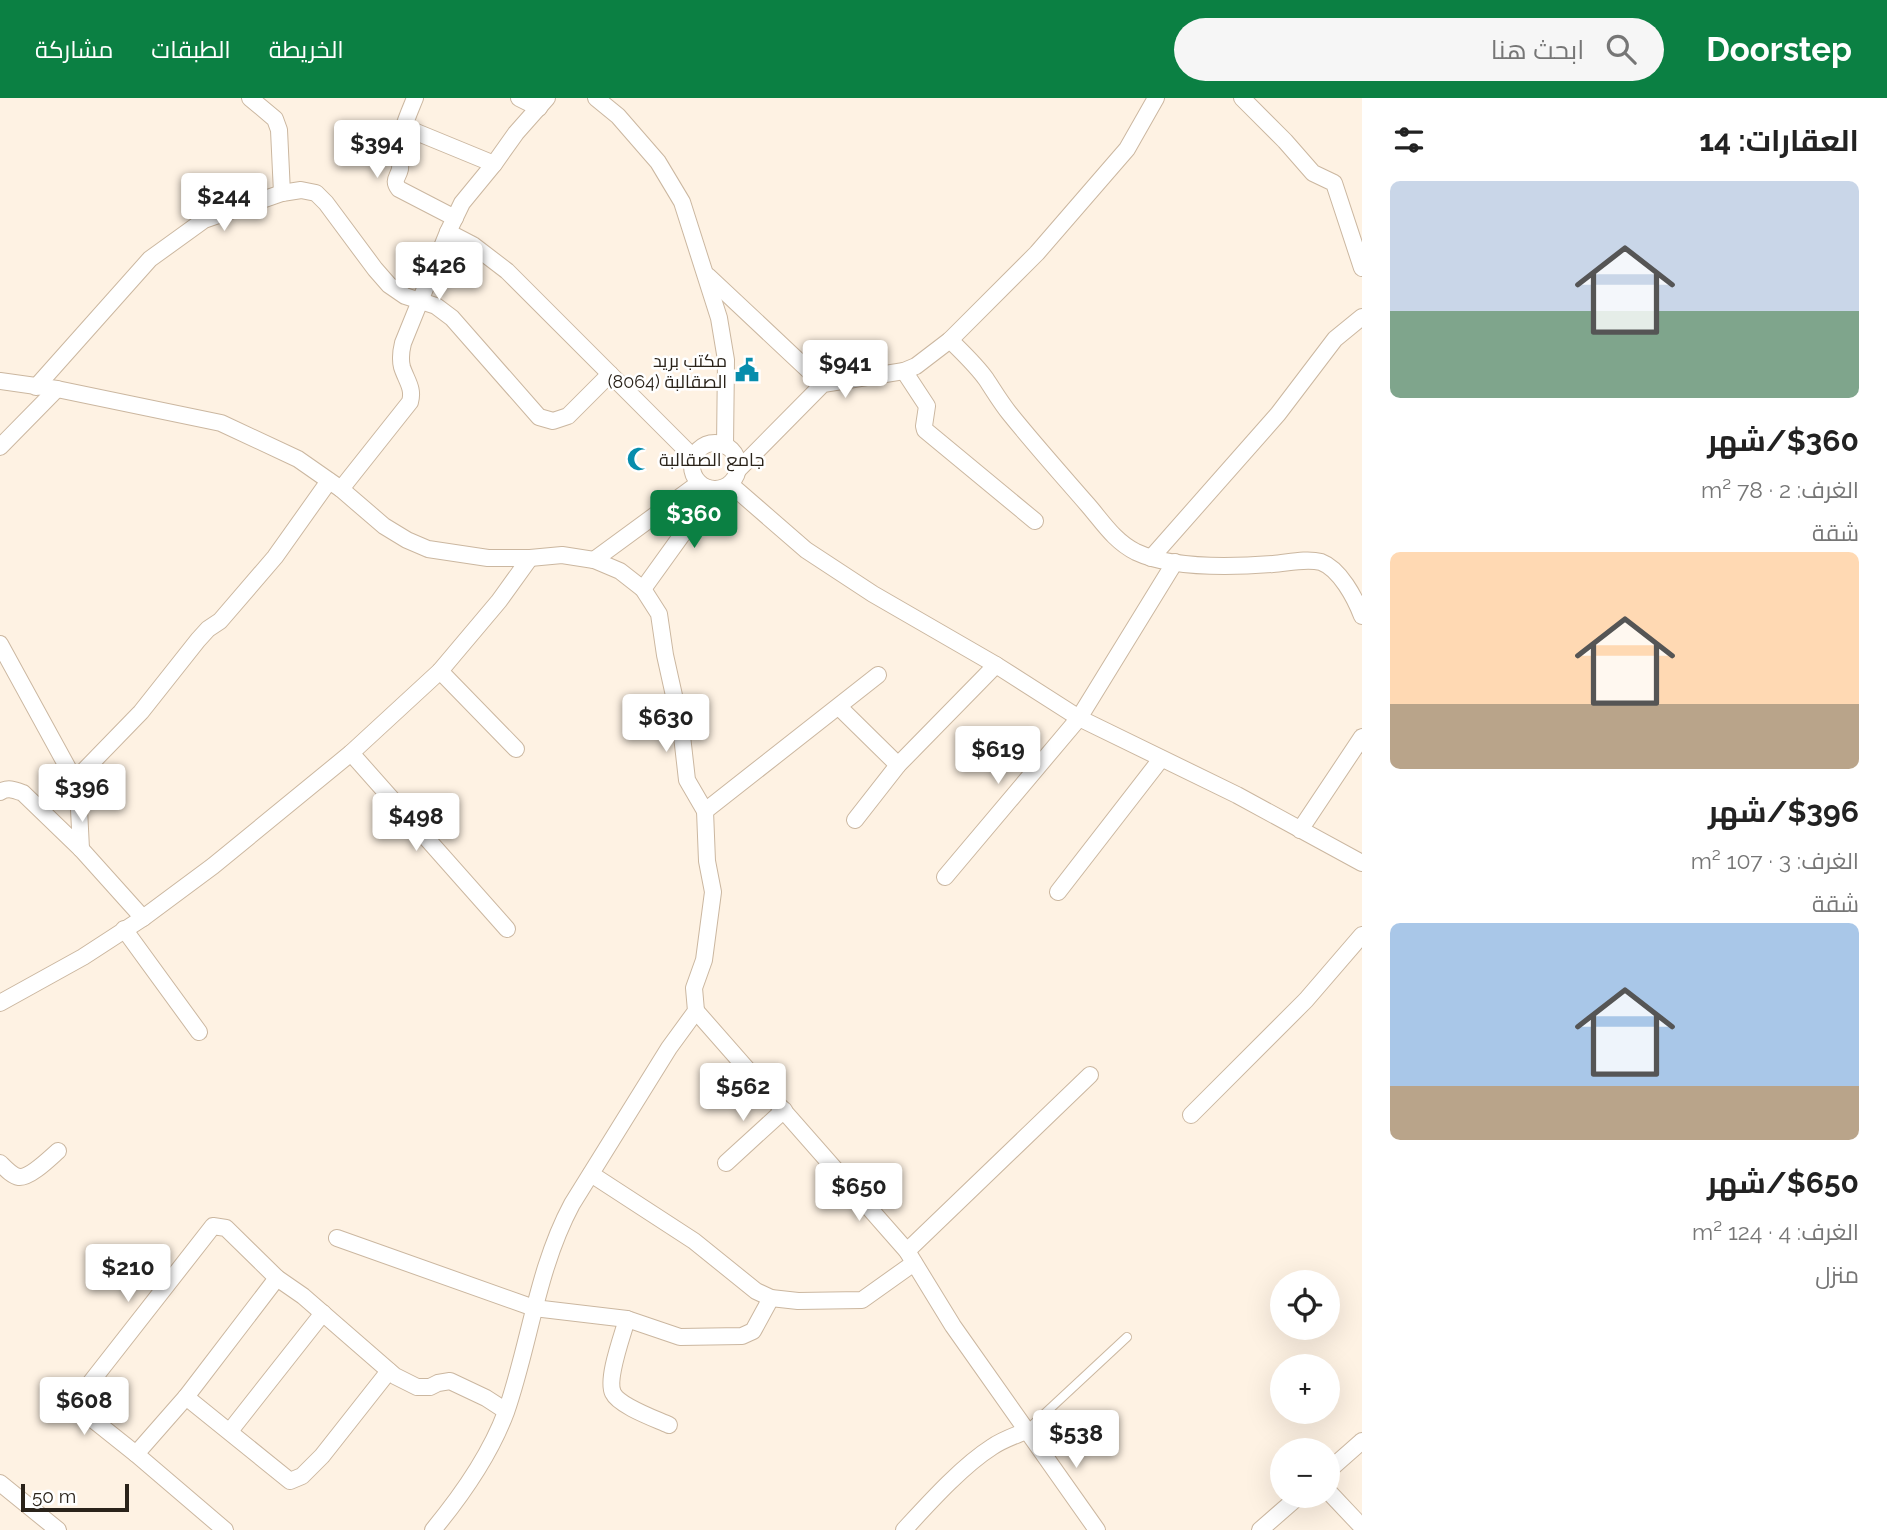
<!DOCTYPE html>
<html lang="ar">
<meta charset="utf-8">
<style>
:root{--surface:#fff;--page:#f6f6f6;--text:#222;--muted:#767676;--accent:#0b8043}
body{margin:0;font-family:Raleway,Cairo,sans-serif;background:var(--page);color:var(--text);direction:rtl;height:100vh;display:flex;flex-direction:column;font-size:26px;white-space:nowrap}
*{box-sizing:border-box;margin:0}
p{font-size:23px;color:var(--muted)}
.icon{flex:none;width:38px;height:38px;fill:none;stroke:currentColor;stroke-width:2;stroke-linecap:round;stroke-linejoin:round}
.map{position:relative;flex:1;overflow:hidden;direction:ltr}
.panel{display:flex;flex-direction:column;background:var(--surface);width:525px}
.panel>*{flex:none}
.buttons{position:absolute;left:1270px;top:1172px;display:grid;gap:14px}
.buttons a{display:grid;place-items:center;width:70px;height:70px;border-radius:50%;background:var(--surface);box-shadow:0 7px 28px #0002;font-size:35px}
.scale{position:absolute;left:21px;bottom:18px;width:108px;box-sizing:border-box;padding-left:7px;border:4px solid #2a231a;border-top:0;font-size:19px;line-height:24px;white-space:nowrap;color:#2a231a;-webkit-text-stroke:5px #fff;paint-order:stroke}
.price{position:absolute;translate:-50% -60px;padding:0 16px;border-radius:7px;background:#fff;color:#222;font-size:23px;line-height:46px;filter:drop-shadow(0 2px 4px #0008)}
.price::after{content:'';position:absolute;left:50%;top:42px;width:21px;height:16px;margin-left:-10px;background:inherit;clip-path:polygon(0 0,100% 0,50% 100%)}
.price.on{background:var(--accent);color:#fff}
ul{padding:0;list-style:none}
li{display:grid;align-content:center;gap:14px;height:371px;padding:0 28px}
li span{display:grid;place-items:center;height:217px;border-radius:10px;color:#555}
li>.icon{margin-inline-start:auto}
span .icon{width:126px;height:126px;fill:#fffc;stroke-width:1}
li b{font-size:30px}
h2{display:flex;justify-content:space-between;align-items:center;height:84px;padding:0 28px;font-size:30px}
header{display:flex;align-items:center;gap:42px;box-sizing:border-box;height:98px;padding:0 35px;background:var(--accent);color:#fff}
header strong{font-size:33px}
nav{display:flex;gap:38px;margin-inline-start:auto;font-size:24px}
.search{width:490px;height:63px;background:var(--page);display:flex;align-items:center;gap:18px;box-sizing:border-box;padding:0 24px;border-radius:38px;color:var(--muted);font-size:26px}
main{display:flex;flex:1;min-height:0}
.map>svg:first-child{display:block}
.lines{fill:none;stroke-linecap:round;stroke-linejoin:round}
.service-casing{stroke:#cbb7a0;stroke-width:10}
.minor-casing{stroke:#cbb7a0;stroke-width:18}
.service{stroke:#fff;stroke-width:8}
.minor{stroke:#fff;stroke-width:16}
.labels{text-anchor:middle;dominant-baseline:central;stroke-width:5;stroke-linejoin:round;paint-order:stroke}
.poi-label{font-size:18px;fill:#2a231a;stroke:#fff;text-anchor:end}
</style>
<header>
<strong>Doorstep</strong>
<div class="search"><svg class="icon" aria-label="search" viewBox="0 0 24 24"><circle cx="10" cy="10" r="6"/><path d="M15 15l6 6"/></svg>ابحث هنا</div>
<nav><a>الخريطة</a><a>الطبقات</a><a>مشاركة</a></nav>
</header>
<main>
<section class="panel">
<h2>العقارات: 14<svg class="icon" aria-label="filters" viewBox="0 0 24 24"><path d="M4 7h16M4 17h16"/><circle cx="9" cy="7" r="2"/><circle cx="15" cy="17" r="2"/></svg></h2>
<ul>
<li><span style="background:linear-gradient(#c9d6e8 60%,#7fa58c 0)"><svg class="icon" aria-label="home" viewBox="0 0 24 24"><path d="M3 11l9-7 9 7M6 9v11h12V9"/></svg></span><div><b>$360/شهر</b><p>الغرف: 2 · 78 m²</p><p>شقة</p></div></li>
<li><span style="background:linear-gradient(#ffd9b3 70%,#b9a48a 0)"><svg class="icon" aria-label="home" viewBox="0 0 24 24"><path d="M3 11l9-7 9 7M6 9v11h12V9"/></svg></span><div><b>$396/شهر</b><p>الغرف: 3 · 107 m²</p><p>شقة</p></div></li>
<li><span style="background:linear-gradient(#a9c7e8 75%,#b9a48a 0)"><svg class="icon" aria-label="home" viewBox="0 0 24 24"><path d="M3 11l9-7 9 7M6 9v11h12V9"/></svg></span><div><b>$650/شهر</b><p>الغرف: 4 · 124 m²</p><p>منزل</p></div></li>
</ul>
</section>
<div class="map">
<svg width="1362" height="1432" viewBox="0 0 1362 1432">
<rect width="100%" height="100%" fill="#fef2e3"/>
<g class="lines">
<g class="service-casing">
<path id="service" d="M1027 1332 1127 1239"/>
</g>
<g class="minor-casing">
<g id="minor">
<path d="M250 0 275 21 279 32 282 95"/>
<path d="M415 0C409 15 401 32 399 48 398 55 401 63 400 71 398 80 392 82 399 91L455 120"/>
<path d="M519 0 539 10"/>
<path d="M596 0 618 18 658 64 682 104 719 220 726 262 725 348"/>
<path d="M1242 0 1285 43 1313 75 1334 85 1362 170"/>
<path d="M404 29 494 66"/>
<path d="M448 134 473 147 507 173 694 360"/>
<path d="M708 178 823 286"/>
<path d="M950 242C962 254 976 267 986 281 994 293 1001 305 1010 316 1035 347 1061 376 1087 406 1102 423 1114 443 1136 454 1172 471 1233 469 1273 466 1287 465 1306 460 1321 464 1340 471 1355 500 1362 518"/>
<path d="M904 273 927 308 924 328 925 332 1035 423"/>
<path d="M0 283 57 291 221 325 298 361 341 391 384 428 407 442 428 451 488 460H530L562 457 594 462 620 473 643 491 659 516 665 557 681 629 687 682 705 713 707 763 713 794 704 862 694 890 696 913 669 950 572 1106C537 1171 530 1245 506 1314 490 1357 462 1397 433 1432"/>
<path d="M36 289 150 161 204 122 282 95 301 92 316 95 326 105 375 171 389 187 405 198 436 208 452 220 539 319 553 323 568 318 610 276"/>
<circle cx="715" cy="368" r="23"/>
<path d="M0 349 57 291"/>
<path d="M737 373 823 286 904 273 916 268 950 242 1037 155 1127 51 1156 0"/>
<path d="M730 386 806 452 873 496 996 567 1079 620 1237 697 1362 765"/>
<path d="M341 391 410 304C414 290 406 282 402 269 400 261 401 253 403 245L448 134 462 105 494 66 516 35 547 0"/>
<path d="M1151 460 1278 316 1335 241 1362 219"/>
<path d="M594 462 699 385"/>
<path d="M643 491 715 391"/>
<path d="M0 546 69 672 78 691 81 751"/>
<path d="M440 573 516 651"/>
<path d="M839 609 898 667"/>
<path d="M351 655 507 831"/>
<path d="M74 683 141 614 198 542 208 531 220 523 275 459 329 383"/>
<path d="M0 694C8 689 15 692 23 695L81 751 143 820"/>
<path d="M705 713 878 577"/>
<path d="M855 722 898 667 996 567"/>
<path d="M1300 732 1362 639"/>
<path d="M945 779 1079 620 1175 464"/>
<path d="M1058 794 1161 661"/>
<path d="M124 831 199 934"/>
<path d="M0 905 83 859 143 820 213 768 351 655 440 573 499 503 530 460"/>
<path d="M696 913 907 1153 953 1228 1097 1432"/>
<path d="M1191 1017 1306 902 1362 837"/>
<path d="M0 1065C5 1070 12 1078 19 1079 30 1080 50 1060 58 1053"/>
<path d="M726 1065 784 1012"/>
<path d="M591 1076 694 1143 756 1193 771 1200 798 1203 862 1202 914 1165"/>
<path d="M337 1140 534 1210 627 1221 680 1239 742 1238 753 1233 771 1200"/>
<path d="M907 1153 1090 977"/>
<path d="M627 1221C623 1236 606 1281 613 1295 619 1308 656 1321 669 1327"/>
<path d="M57 1293 136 1356"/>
<path d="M186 1299 290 1383 302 1378 322 1358 389 1273"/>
<path d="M73 1307 213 1128 226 1130 277 1180 303 1198 395 1278 417 1289H430L438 1285 450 1283 486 1300 506 1313"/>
<path d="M230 1333 323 1215"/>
<path d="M1328 1373 1362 1343"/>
<path d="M0 1385 58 1432"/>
<path d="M1328 1393 1362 1429"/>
<path d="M225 1432 136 1356 186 1299 277 1180"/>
<path d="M904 1432C928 1406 962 1368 992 1349 1002 1342 1014 1338 1026 1333"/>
<path d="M1260 1432 1299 1398"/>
</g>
</g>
<use href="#service" class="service"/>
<use href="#minor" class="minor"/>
</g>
<defs>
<g id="civic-bare" transform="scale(1.89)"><path d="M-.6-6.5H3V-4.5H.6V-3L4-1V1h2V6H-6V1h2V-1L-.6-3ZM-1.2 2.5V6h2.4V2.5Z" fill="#078dac" stroke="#fff" stroke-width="2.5" paint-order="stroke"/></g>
<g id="mosque-bare" transform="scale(1.89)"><path d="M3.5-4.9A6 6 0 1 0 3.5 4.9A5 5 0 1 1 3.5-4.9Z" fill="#078dac" stroke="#fff" stroke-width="2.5" paint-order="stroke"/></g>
</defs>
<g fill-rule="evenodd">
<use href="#civic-bare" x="747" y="272"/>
<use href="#mosque-bare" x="639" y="361"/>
</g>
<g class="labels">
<g class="poi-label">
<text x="727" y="262">مكتب بريد<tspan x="727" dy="21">الصقالبة (8064)</tspan></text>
<text x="659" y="361" text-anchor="start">جامع الصقالبة</text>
</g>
</g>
</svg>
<div class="buttons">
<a><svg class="icon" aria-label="locate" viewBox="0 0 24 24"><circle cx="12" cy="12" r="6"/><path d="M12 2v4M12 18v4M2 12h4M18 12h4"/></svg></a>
<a>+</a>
<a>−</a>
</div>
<div class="scale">50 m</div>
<b class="price" style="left:377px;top:82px">$394</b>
<b class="price" style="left:224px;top:135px">$244</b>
<b class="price" style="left:439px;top:204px">$426</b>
<b class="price" style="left:845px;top:302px">$941</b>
<b class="price on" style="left:694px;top:452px">$360</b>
<b class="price" style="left:666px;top:656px">$630</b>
<b class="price" style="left:998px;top:688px">$619</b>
<b class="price" style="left:82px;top:726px">$396</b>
<b class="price" style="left:416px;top:755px">$498</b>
<b class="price" style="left:743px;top:1025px">$562</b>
<b class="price" style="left:859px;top:1125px">$650</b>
<b class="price" style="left:128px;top:1206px">$210</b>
<b class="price" style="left:84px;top:1339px">$608</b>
<b class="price" style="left:1076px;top:1372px">$538</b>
</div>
</main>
